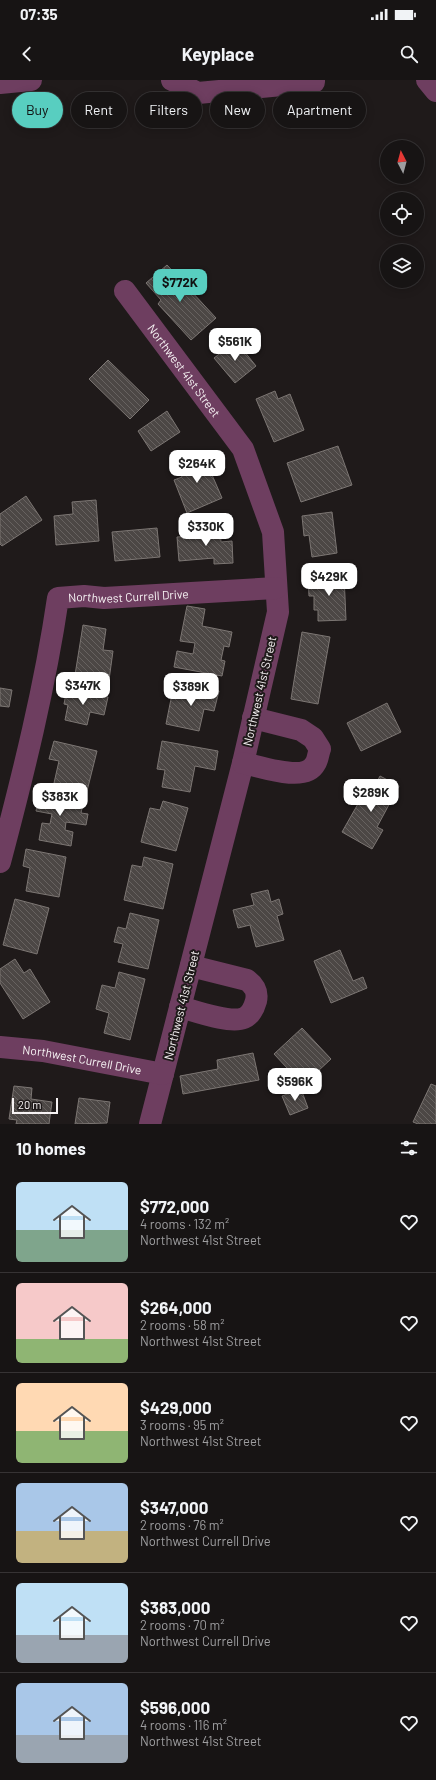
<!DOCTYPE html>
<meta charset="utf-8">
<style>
:root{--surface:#171414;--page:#242122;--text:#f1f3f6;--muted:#9e9ea0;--line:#363334;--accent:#58cec0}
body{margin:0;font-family:Barlow,sans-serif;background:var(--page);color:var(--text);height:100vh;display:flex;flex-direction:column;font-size:15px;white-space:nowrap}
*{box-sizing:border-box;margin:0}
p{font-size:13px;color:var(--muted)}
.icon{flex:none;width:22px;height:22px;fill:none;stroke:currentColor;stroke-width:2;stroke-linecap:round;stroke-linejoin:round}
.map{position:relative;height:1044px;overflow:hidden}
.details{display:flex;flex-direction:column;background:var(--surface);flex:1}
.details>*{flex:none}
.banner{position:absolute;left:12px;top:12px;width:412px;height:36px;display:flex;gap:8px}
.needle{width:26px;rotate:354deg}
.controls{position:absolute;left:380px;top:60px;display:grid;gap:8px}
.controls a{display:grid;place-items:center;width:44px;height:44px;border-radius:50%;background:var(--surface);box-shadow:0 2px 10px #0003,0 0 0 1px var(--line);font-size:20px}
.scale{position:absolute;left:12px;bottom:10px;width:46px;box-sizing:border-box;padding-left:4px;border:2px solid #f7f3f4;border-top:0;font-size:11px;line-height:14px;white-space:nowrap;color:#f7f3f4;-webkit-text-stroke:3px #1f1a1a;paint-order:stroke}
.price{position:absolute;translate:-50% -34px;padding:0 9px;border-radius:8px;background:#fff;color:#222;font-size:13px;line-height:26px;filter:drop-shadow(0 1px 2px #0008)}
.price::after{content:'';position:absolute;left:50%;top:24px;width:12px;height:9px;margin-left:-6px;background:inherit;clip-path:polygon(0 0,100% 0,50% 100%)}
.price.active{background:var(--accent);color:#111}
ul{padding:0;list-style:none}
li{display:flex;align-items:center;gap:12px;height:100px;padding:0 16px}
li+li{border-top:1px solid var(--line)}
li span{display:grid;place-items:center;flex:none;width:112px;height:80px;border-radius:6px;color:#555}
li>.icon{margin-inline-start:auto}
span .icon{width:48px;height:48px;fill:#fffc;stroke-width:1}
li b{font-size:17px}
h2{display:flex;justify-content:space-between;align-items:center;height:48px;padding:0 16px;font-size:17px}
.tag{padding:0 14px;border-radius:18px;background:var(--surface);box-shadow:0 2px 10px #0003,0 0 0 1px var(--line);font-size:14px;line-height:36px}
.tag.active{background:var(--accent);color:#111}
.status{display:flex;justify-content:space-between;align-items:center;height:28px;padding:0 20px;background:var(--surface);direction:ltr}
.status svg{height:11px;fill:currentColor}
header{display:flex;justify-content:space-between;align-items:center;height:52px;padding:0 16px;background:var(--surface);font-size:18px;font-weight:700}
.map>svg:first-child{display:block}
.building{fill:url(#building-back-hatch);stroke:#7c7673}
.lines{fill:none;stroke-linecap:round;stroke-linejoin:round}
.minor{stroke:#6e3e60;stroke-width:22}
.labels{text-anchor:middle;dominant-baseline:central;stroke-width:4;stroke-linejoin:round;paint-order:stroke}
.street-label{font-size:12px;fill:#f7f3f4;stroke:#1f1a1a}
</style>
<div class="status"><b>07:35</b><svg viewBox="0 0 49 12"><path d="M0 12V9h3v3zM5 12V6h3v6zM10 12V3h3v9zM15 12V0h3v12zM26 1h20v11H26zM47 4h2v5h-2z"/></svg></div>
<header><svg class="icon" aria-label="back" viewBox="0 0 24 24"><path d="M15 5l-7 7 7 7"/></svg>Keyplace<svg class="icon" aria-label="search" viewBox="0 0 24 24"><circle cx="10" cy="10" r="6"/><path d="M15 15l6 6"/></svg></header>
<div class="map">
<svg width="436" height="1044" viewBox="0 0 436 1044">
<defs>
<pattern id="building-back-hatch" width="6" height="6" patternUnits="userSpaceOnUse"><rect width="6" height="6" fill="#4c4745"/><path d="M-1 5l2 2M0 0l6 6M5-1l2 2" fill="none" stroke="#676260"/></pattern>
</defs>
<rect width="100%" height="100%" fill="#1f1a1a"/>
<g class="building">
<path d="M167 185 216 238 191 260 158 224 161 220 146 203Z"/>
<path d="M236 261 256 286 235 303 214 278Z"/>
<path d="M108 280 149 320 130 339 89 299Z"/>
<path d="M275 311 278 319 290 314 304 350 274 362 256 319Z"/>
<path d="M167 331 180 352 151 371 138 351Z"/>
<path d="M338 366 352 405 301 422 287 383Z"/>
<path d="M203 374 222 418 187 433 174 400 182 397 177 385Z"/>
<path d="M26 416 42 440 2 466 0 464V434Z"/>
<path d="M96 420 99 461 56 465 54 436 73 434 72 422Z"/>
<path d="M332 432 337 473 312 477 309 455 304 456 302 436Z"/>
<path d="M220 445 221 462 232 461 233 483 214 484V478L179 481 177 457 202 455 201 446Z"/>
<path d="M157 448 160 477 115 481 112 452Z"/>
<path d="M344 495 346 540 318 541V530H314V516H309L308 497Z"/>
<path d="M187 526 205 529 202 546 232 552 229 567 224 566 221 580 225 581 222 596 174 587 177 571 193 574 195 563 180 561Z"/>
<path d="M83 545 106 549 103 570 113 571 109 600 75 595Z"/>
<path d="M302 552 330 557 318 624 291 619Z"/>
<path d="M184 603 219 611 214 631 204 629 199 651 166 644 172 614 181 616Z"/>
<path d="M0 608 12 610 9 627 0 626Z"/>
<path d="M67 608 108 617 104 635 90 632 87 645 65 640 68 625 64 624Z"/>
<path d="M387 623 401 652 361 671 347 643Z"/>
<path d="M54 661 97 671 87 711 54 703 59 681 49 679Z"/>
<path d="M162 661 218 671 215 690 195 686 190 712 162 707 165 690 157 689Z"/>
<path d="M380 696 399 706 377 747 383 750 372 769 342 752 367 708 372 711Z"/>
<path d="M40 711 84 719 81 733 88 734 86 745 66 742 65 750 73 752 71 766 39 760 42 743 50 744 52 734 36 731Z"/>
<path d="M163 721 188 728 176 771 141 762 150 728 160 730Z"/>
<path d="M26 769 66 777 59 817 26 811 30 788 23 786Z"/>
<path d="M144 777 173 784 163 829 124 820 132 785 142 787Z"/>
<path d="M268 810 271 822 279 819 283 834 277 836 284 860 256 867 250 845 238 848 233 830 254 825 251 814Z"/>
<path d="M15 819 49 828 37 874 3 865Z"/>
<path d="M130 833 159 840 148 889 118 882 123 864 114 862 118 847 126 849Z"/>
<path d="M340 870 353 901 363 897 367 908 331 923 314 881Z"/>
<path d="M15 879 24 893 30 889 50 922 23 939 0 903V889Z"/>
<path d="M119 892 145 899 130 960 104 953 109 933 96 929 102 905 115 908Z"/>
<path d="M302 948 331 979 303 1005 274 974Z"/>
<path d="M253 973 259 1000 183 1014 180 996 218 989 217 980Z"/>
<path d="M431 1004 436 1006V1044H418L413 1042Z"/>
<path d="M14 1006 32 1008 31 1019 52 1022 49 1044H16L17 1040 9 1039Z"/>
<path d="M301 1009 308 1028 290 1035 282 1016Z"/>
<path d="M79 1018 110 1022 107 1043 75 1044Z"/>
</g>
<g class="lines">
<g class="minor">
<path d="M172 0 198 13 314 2V0"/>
<path d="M427 0 436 11"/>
<path d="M0 3 31 0"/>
<path id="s1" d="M125 211 243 369 273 452 278 532 243 683 150 1044"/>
<path d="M243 683C259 686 305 703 315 684 318 680 318 674 320 669L313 658 301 650 253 638"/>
<path id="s2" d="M0 782C23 695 45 607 58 518L84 516 104 518 276 508"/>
<path d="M180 927C195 931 230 944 244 938 251 935 254 928 256 921 258 912 255 906 247 900L191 886"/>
<path id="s3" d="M0 967 43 971 163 994"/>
</g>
</g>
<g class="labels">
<g class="street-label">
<text stroke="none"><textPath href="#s1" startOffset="99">Northwest 41st Street</textPath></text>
<text stroke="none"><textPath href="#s2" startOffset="341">Northwest Currell Drive</textPath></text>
<text transform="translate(259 611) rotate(-77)">Northwest 41st Street</text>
<text transform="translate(181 925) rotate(-76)">Northwest 41st Street</text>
<text stroke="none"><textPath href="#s3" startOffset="83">Northwest Currell Drive</textPath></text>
</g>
</g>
</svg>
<div class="controls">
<a><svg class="needle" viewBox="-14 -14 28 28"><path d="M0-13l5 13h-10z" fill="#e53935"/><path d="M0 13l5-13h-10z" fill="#9e9ea0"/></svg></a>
<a><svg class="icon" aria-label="locate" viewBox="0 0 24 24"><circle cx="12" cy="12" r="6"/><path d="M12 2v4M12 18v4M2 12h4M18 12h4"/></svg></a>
<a><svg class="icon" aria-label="layers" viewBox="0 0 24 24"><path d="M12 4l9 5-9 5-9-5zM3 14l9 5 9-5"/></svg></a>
</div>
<div class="scale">20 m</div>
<b class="price active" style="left:180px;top:223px">$772K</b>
<b class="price" style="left:235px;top:282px">$561K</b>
<b class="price" style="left:197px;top:404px">$264K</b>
<b class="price" style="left:206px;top:467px">$330K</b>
<b class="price" style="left:329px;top:517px">$429K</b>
<b class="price" style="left:83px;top:626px">$347K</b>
<b class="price" style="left:191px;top:627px">$389K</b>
<b class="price" style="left:371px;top:733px">$289K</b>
<b class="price" style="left:60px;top:737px">$383K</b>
<b class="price" style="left:295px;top:1022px">$596K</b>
<div class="banner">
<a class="tag active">Buy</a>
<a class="tag">Rent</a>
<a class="tag">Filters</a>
<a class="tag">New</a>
<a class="tag">Apartment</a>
</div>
</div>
<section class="details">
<h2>10 homes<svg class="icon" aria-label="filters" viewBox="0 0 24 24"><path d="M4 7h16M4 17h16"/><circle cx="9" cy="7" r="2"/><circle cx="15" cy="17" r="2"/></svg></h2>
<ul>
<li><span style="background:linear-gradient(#bfe0f5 60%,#7fa58c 0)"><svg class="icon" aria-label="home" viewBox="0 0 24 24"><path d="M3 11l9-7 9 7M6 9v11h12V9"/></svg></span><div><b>$772,000</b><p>4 rooms · 132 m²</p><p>Northwest 41st Street</p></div><svg class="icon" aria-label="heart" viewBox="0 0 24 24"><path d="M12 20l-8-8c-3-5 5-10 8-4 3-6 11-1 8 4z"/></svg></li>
<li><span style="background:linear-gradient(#f6c9c9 70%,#8fb573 0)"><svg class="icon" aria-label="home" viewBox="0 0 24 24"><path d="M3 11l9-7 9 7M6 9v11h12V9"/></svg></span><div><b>$264,000</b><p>2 rooms · 58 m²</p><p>Northwest 41st Street</p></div><svg class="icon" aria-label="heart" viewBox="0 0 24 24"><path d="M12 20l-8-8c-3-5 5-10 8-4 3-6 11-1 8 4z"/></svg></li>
<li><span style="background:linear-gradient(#ffd9b3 60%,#8fb573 0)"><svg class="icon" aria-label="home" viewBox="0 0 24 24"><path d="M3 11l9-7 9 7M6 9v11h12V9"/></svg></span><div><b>$429,000</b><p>3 rooms · 95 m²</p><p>Northwest 41st Street</p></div><svg class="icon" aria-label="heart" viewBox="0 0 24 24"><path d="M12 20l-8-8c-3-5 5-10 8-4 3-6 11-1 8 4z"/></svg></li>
<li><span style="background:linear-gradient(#a9c7e8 60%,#c2b280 0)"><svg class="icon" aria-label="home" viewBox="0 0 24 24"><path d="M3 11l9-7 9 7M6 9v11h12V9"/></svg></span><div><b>$347,000</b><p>2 rooms · 76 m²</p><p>Northwest Currell Drive</p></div><svg class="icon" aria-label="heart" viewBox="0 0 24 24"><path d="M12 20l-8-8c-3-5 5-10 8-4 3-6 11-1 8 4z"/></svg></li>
<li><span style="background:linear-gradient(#bfe0f5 65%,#9aa5b1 0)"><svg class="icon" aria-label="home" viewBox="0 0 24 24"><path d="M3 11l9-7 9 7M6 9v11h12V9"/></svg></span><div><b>$383,000</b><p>2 rooms · 70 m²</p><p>Northwest Currell Drive</p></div><svg class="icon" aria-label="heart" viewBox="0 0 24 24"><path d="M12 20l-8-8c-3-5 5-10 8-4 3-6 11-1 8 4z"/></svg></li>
<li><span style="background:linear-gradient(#a9c7e8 65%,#9aa5b1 0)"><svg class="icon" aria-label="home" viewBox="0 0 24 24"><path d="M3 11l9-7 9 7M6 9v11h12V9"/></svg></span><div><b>$596,000</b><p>4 rooms · 116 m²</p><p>Northwest 41st Street</p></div><svg class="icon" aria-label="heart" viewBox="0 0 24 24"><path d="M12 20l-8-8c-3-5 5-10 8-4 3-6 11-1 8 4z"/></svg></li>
</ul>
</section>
